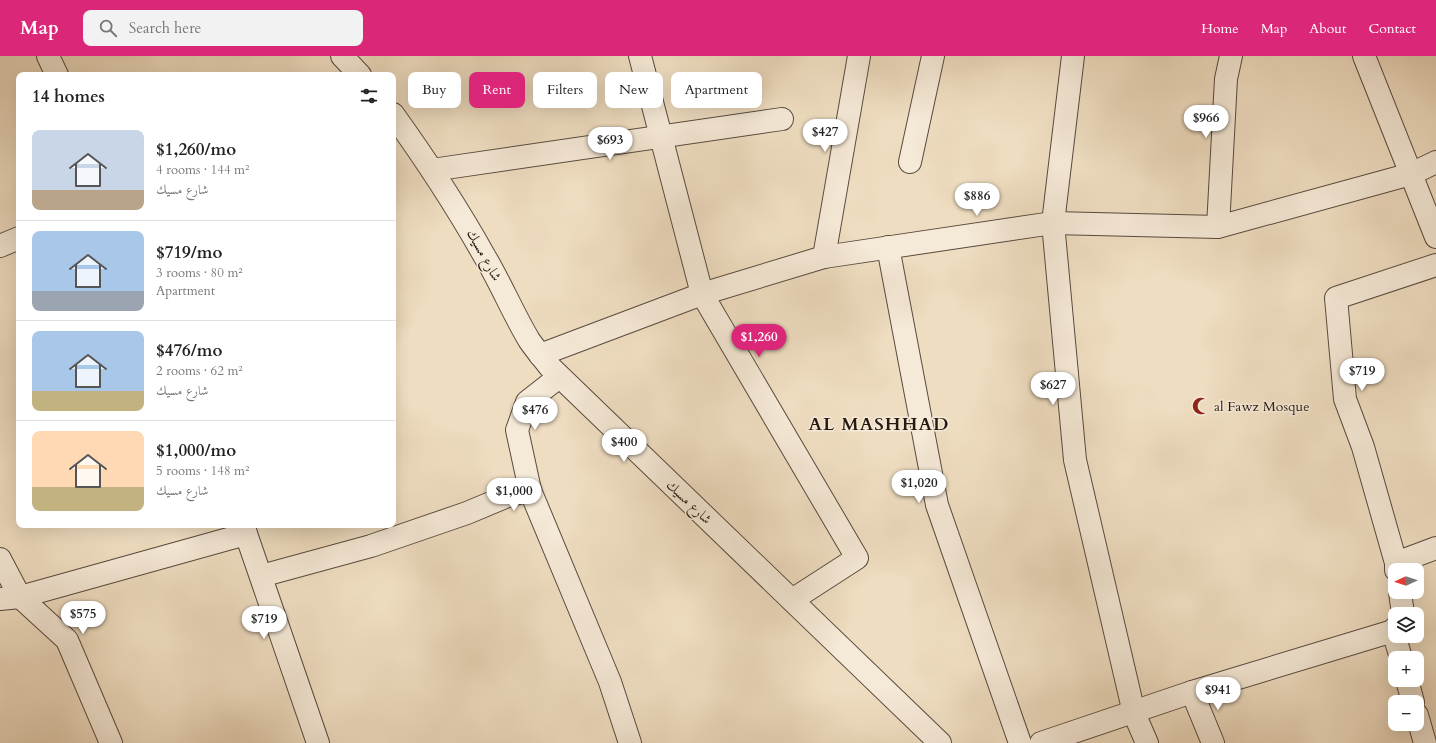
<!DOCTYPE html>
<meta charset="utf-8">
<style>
:root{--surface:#fff;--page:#f2f2f2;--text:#222;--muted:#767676;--line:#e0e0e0;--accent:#db2777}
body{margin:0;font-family:Cardo,Amiri,serif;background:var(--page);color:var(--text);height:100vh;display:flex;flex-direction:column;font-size:15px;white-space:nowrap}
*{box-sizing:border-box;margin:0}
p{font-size:13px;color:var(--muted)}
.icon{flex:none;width:22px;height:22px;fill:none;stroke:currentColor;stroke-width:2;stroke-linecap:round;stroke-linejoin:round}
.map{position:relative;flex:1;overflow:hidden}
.panel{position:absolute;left:16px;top:16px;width:380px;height:456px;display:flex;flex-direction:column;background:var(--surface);border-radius:8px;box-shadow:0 4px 16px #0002}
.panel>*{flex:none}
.guide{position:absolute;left:408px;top:16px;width:380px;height:36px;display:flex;gap:8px}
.needle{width:26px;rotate:267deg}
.tools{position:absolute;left:1388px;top:507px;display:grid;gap:8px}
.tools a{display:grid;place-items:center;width:36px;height:36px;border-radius:8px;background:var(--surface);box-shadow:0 4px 16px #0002;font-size:20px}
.price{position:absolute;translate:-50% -34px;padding:0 9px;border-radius:14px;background:#fff;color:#222;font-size:13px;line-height:26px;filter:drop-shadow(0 1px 2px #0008)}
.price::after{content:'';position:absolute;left:50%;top:24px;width:12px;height:9px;margin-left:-6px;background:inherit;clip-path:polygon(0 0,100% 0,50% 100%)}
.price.active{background:var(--accent);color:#fff}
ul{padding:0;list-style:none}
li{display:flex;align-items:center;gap:12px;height:100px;padding:0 16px}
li+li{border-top:1px solid var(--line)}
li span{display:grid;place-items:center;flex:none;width:112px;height:80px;border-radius:8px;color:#555}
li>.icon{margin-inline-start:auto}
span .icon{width:48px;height:48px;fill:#fffc;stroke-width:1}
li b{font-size:17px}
h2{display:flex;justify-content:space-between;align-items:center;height:48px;padding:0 16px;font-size:17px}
.chip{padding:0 14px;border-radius:8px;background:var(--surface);box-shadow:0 4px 16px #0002;font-size:14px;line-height:36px}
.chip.active{background:var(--accent);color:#fff}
header{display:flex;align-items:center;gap:24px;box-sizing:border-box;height:56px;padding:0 20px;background:var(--accent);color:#fff}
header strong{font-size:19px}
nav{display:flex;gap:22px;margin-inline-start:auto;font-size:14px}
.search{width:280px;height:36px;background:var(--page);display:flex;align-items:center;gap:10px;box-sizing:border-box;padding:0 14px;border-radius:8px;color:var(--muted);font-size:15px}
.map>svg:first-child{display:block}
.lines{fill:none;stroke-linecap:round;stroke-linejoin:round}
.minor-casing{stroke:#584a3e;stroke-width:24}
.minor{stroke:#f5e9d7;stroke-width:22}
.labels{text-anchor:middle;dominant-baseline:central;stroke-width:3;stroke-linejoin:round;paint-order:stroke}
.street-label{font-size:14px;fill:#261912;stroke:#f5e9d7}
.poi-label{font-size:14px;fill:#261912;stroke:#f5e9d7;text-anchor:start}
.district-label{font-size:18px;font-weight:bold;letter-spacing:1px;fill:#261912;stroke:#f5e9d7}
</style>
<header>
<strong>Map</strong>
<div class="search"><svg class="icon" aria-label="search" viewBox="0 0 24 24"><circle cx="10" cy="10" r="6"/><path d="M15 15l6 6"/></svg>Search here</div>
<nav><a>Home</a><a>Map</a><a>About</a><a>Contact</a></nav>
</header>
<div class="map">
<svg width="1436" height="687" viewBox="0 0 1436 687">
<rect width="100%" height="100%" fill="#efddc1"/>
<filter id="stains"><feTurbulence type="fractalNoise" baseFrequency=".005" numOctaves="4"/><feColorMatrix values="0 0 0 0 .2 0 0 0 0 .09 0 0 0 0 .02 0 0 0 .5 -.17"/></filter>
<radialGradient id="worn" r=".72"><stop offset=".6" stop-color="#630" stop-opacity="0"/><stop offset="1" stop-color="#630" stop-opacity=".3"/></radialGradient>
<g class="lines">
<g class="minor-casing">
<g id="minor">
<path d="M48 0 57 19"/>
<path d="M342 0 360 19"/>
<path d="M640 0 702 238 857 502 792 544"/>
<path d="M1073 0 1053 167 1075 404 1134 657 1147 687"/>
<path d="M1364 0 1436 181"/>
<path d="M393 58C426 104 457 151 485 201 501 228 513 257 529 284 535 293 543 302 549 310L940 687"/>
<path d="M910 106 933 0"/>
<path d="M432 114 782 63"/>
<path d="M1218 171 1226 23 1231 0"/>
<path d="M0 190 19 182"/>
<path d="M888 191 937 449 1020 687"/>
<path d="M824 201 859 0"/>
<path d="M540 299 702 238 824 201 1053 167 1218 171 1411 118 1436 106"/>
<path d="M530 434 517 374 527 346 559 321"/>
<path d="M243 469 318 687"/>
<path d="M0 503 20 541 67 584 111 687"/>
<path d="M1396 507 1363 391 1345 343 1336 242 1436 209"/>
<path d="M1396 514V507L1436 492"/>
<path d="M261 520 371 490 467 457 510 439 530 434 610 626 630 687"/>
<path d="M1400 536 1403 558"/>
<path d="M0 543 20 541 246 478"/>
<path d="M1395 572 1393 575 1401 602"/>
<path d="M1407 624 1413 646"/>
<path d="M1192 636 1213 687"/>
<path d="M1417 659 1425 687"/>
<path d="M1041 687 1192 636 1393 575"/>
</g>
</g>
<use href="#minor" class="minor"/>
</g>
<defs>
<g id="mosque-bare" transform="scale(1.38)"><path d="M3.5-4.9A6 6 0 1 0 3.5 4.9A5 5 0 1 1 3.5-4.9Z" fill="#8f2418" stroke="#f5e9d7" stroke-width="2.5" paint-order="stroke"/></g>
</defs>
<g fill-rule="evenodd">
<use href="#mosque-bare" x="1201" y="350"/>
</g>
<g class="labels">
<g class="street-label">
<text transform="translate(484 199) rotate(61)">شارع مسيك</text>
<text transform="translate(689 446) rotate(44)">شارع مسيك</text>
</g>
<g class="poi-label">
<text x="1214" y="350">al Fawz Mosque</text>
</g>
<g class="district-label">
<text x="879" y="368">AL MASHHAD</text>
</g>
</g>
<rect width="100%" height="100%" filter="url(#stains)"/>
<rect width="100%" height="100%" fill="url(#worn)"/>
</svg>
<div class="tools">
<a><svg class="needle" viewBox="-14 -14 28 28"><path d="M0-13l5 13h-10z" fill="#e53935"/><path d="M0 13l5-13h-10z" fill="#767676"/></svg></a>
<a><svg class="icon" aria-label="layers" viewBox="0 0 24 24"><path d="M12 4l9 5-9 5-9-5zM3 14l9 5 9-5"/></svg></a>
<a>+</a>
<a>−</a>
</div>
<b class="price" style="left:1206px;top:83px">$966</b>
<b class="price" style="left:825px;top:97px">$427</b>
<b class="price" style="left:610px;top:105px">$693</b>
<b class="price" style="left:977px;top:161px">$886</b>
<b class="price active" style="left:759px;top:302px">$1,260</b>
<b class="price" style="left:1362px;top:336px">$719</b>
<b class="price" style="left:1053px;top:350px">$627</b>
<b class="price" style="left:535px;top:375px">$476</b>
<b class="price" style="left:624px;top:407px">$400</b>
<b class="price" style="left:919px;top:448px">$1,020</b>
<b class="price" style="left:514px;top:456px">$1,000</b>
<b class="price" style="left:83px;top:579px">$575</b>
<b class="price" style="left:264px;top:584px">$719</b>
<b class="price" style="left:1218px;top:655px">$941</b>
<div class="guide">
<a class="chip">Buy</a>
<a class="chip active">Rent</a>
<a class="chip">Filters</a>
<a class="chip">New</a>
<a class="chip">Apartment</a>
</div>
<section class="panel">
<h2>14 homes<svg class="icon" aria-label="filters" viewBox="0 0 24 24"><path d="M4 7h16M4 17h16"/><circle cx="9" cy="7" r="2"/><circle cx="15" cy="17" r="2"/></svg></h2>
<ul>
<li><span style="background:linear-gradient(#c9d6e8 75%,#b9a48a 0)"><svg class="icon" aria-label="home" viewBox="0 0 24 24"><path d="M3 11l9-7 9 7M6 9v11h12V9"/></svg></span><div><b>$1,260/mo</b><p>4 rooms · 144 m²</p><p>شارع مسيك</p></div></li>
<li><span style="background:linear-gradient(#a9c7e8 75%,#9aa5b1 0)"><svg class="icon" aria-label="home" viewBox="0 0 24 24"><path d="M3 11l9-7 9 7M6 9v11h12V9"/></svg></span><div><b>$719/mo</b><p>3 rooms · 80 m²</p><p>Apartment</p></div></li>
<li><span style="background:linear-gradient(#a9c7e8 75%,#c2b280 0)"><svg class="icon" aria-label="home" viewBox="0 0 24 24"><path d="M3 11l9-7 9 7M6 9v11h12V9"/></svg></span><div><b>$476/mo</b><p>2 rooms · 62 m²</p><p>شارع مسيك</p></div></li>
<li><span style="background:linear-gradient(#ffd9b3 70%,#c2b280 0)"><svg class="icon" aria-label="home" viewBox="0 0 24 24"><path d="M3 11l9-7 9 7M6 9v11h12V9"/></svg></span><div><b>$1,000/mo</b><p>5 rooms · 148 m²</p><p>شارع مسيك</p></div></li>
</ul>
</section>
</div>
